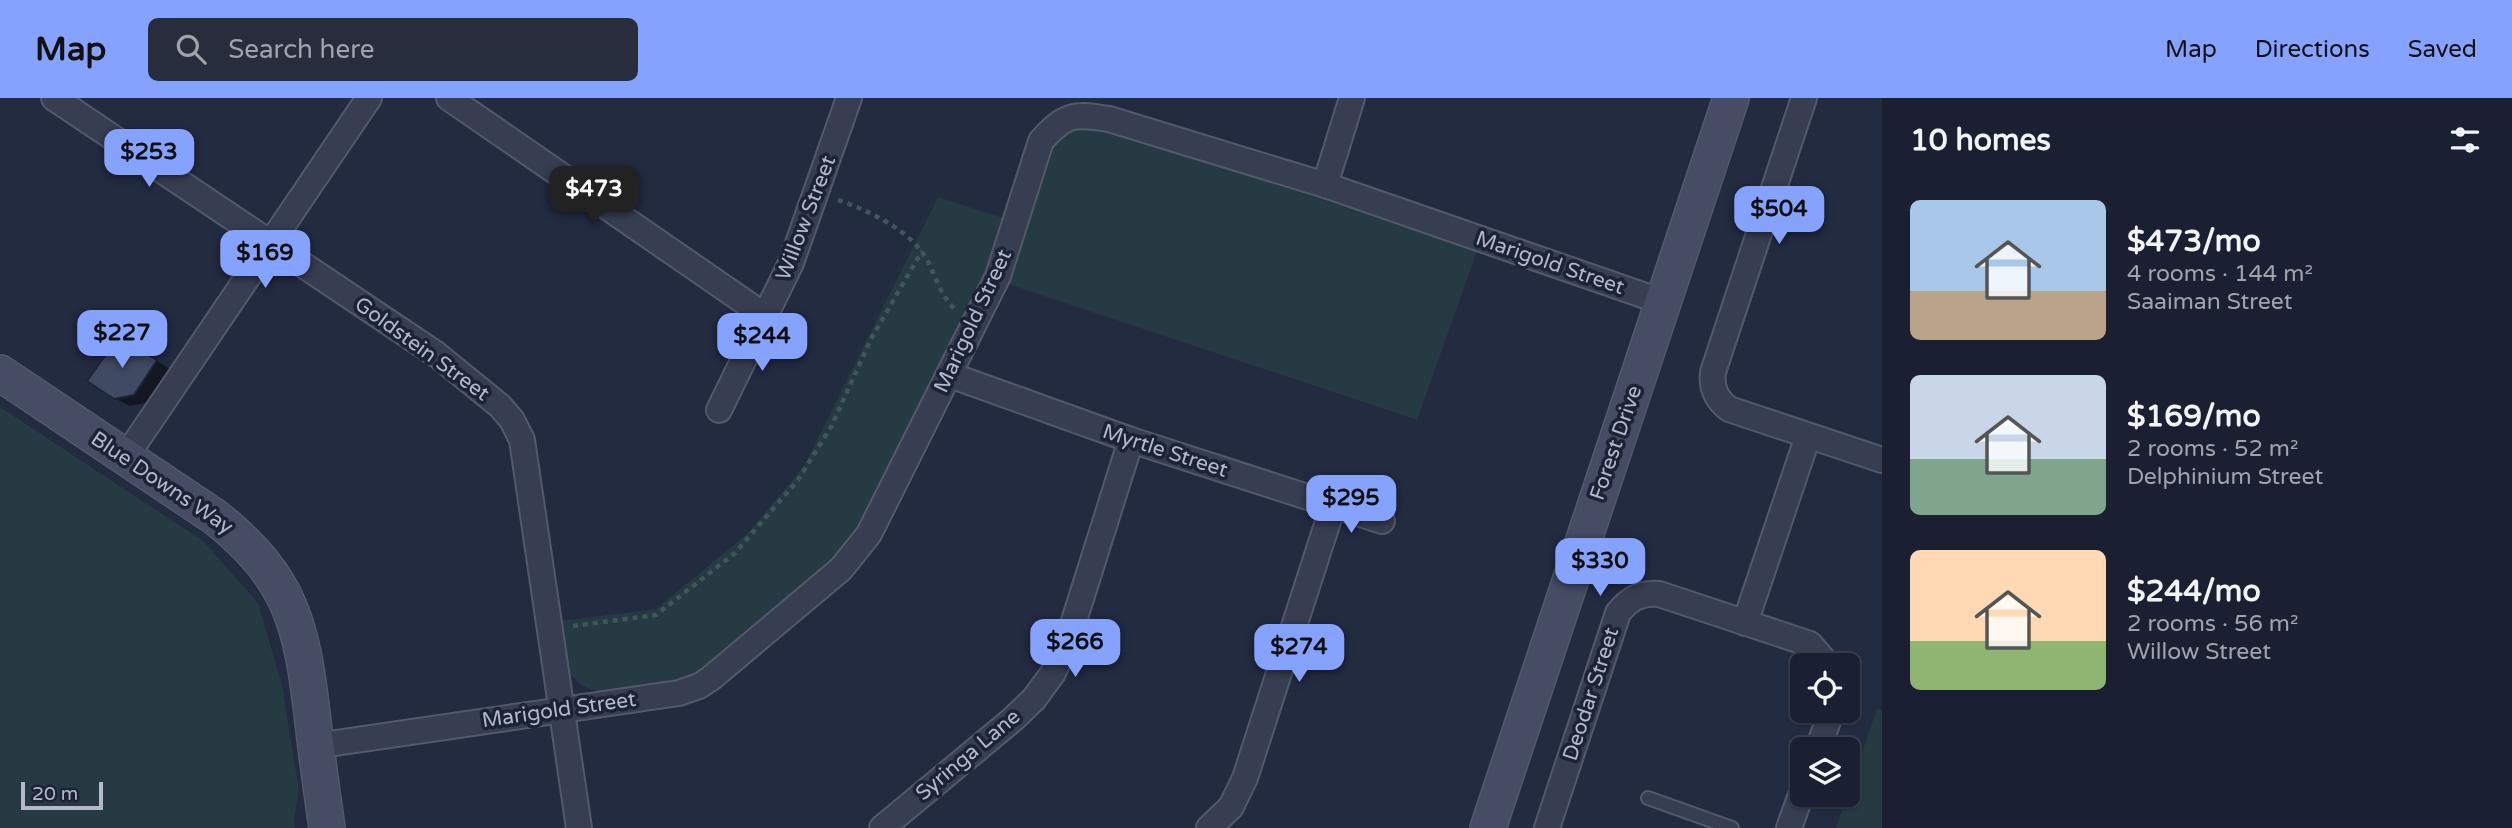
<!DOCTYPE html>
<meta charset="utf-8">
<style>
:root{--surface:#1a2031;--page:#272d3d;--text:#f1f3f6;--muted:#9fa3ab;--line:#383e4d;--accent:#85a2ff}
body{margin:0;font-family:"Varela Round",sans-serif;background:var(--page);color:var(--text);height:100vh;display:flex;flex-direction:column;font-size:26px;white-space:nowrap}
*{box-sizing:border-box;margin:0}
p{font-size:23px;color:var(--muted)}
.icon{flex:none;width:38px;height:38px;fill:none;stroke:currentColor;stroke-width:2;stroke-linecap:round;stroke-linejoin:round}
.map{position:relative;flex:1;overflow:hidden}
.drawer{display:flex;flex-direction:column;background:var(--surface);width:630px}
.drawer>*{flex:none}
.buttons{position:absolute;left:1790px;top:555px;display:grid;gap:14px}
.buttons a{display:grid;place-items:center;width:70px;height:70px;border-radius:10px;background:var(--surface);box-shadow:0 2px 5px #0004,0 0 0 2px var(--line);font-size:35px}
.scale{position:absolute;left:21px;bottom:18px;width:82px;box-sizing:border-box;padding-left:7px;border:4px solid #b3b9cb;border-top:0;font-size:19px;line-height:24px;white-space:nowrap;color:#b3b9cb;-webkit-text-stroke:5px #1c2336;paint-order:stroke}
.price{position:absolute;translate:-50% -60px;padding:0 16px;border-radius:14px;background:var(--accent);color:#111;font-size:23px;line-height:46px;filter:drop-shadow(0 2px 4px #0008)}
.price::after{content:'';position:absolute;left:50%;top:42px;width:21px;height:16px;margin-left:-10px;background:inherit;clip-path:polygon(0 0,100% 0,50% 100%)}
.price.selected{background:#222;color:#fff}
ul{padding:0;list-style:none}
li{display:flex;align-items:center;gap:21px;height:175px;padding:0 28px}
li span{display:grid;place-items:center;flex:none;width:196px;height:140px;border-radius:10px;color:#555}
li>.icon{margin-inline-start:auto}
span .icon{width:84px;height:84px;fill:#fffc;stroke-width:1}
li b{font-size:30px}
h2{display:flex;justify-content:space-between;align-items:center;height:84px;padding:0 28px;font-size:30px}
header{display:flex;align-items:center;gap:42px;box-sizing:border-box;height:98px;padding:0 35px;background:var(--accent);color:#111}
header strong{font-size:33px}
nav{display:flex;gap:38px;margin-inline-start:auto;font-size:24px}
.search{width:490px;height:63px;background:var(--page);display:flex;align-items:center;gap:18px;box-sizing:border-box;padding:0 24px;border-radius:10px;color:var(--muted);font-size:26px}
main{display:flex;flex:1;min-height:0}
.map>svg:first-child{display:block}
.green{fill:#253a42}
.shadow{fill:#0007}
.building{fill:#414a63;stroke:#1e2538;stroke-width:2}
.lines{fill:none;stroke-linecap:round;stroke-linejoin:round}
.lane-casing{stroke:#52596b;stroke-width:16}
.street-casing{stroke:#52596b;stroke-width:28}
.secondary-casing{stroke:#52596b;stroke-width:38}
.path{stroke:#40565c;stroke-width:4.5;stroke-dasharray:5 5;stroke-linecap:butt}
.lane{stroke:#373e51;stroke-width:12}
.street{stroke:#373e51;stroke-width:24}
.secondary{stroke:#454c64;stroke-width:35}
.labels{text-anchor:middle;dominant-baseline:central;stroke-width:7;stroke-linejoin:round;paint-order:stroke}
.street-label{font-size:21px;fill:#b3b9cb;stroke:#1c2336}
</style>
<header>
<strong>Map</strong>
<div class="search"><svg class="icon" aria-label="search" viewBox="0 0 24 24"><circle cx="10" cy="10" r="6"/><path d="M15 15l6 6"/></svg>Search here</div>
<nav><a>Map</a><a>Directions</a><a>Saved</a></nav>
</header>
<main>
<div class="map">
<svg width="1882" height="730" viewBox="0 0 1882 730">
<rect width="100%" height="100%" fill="#232b41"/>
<g class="green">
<path d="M1099 28 1477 153 1417 322 1008 186 1055 46C1068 31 1080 29 1099 28Z"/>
<path d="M938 99 1003 120 982 184 858 432 834 461 707 568 674 584 600 594 589 591 580 586 571 577 566 565 560 523 656 511 747 436 804 368Z"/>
<path d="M0 309 203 443 258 505 282 587 299 693 294 720 295 730H0Z"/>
<path d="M1877 611 1882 612V730H1836Z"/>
</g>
<path class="shadow" d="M134 248 171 272 149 304 130 308 114 300Z"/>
<path class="building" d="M119 238 157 262 134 297 114 301 87 283Z"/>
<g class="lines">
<g class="lane-casing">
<path id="lane" d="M1648 700 1732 730"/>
</g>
<g class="street-casing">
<g id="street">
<path d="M54 0 436 256 500 308 512 322 522 342 579 730"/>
<path d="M449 0 765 218"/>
<path d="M1804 0 1713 274C1711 290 1716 301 1729 311L1882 362"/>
<path d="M1325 87 1352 0"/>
<path d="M950 277 1131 342 1382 423"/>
<path d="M719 312 791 165 849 0"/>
<path d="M125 360 369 0"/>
<path d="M1745 525 1808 338"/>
<path d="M315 648 679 595 699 588 710 581 841 471 869 436 998 178 1041 43C1065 16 1074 15 1109 21L1325 87 1663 204"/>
<path d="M1818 651 1832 612"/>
<path d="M882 730 1012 622 1034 601 1053 575 1068 542 1131 342"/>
<path d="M1209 730 1231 709 1245 680 1333 408"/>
<path d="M1547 730 1618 515C1629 501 1641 494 1659 496L1810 546 1828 567"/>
<path d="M1789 730 1802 694"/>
</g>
</g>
<g class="secondary-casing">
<g id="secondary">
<path d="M0 275 215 419C293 481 302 529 313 624 317 659 322 695 327 730"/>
<path d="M1488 730 1731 0"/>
</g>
</g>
<g class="path">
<path d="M838 102C865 111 905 130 922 154 935 172 938 196 955 211"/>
<path d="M573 528 656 517 735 455 798 382 831 329 871 241 922 153"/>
</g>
<use href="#lane" class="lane"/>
<use href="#street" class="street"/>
<use href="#secondary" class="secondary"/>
</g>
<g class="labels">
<g class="street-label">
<text transform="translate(806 120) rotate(-69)">Willow Street</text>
<text transform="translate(1550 165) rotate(19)">Marigold Street</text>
<text transform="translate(973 223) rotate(-65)">Marigold Street</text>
<text transform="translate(422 251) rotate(36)">Goldstein Street</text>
<text transform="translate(1616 345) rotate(-71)">Forest Drive</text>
<text transform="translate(1165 353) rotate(18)">Myrtle Street</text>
<text transform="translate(162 385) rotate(34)">Blue Downs Way</text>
<text transform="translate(1591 596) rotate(-72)">Deodar Street</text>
<text transform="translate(559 612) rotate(-8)">Marigold Street</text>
<text transform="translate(968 657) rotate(-40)">Syringa Lane</text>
</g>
</g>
</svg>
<div class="buttons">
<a><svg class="icon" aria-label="locate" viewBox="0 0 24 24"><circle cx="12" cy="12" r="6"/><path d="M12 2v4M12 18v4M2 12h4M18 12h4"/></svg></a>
<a><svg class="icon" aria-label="layers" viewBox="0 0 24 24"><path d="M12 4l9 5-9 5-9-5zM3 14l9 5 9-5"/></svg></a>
</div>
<div class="scale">20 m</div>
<b class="price" style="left:149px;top:91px">$253</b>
<b class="price selected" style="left:594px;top:128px">$473</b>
<b class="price" style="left:1779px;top:148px">$504</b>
<b class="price" style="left:265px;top:192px">$169</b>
<b class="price" style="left:122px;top:272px">$227</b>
<b class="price" style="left:762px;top:275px">$244</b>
<b class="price" style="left:1351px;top:437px">$295</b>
<b class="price" style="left:1600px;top:500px">$330</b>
<b class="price" style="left:1075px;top:581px">$266</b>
<b class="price" style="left:1299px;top:586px">$274</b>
</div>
<section class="drawer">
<h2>10 homes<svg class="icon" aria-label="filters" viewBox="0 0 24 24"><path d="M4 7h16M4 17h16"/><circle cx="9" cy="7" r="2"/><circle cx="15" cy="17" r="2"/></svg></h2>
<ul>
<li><span style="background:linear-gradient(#a9c7e8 65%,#b9a48a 0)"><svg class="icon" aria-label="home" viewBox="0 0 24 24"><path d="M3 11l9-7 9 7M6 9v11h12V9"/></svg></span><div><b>$473/mo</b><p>4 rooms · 144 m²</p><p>Saaiman Street</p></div></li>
<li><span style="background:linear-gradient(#c9d6e8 60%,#7fa58c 0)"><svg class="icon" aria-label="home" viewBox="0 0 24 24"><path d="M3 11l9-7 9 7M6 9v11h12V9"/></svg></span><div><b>$169/mo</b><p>2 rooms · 52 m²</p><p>Delphinium Street</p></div></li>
<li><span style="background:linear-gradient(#ffd9b3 65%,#8fb573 0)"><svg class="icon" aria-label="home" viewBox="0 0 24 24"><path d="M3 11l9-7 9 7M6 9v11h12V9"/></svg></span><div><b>$244/mo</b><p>2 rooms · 56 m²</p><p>Willow Street</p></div></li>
</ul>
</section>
</main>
